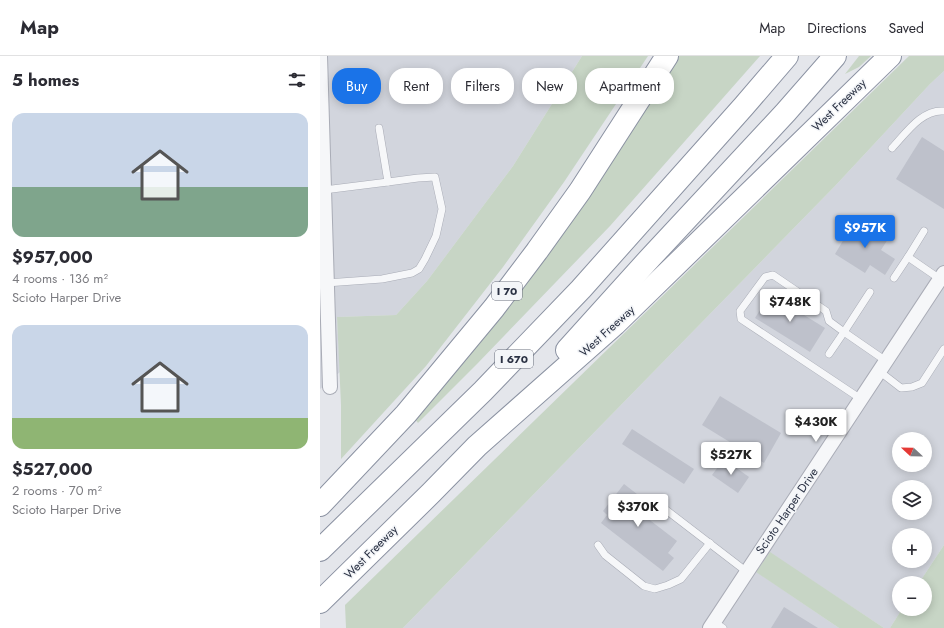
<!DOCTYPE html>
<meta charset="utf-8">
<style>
:root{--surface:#fff;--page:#f7f7f7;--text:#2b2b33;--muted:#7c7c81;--line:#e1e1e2;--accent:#1a73e8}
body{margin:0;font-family:Jost,sans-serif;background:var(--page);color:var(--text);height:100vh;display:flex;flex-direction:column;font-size:15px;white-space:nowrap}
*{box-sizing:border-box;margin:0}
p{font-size:13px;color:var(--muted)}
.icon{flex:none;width:22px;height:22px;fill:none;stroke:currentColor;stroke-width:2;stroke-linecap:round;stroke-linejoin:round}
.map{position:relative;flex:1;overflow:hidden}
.panel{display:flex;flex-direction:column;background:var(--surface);width:320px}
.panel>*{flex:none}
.guide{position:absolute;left:12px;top:12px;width:380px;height:36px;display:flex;gap:8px}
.needle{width:26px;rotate:292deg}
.controls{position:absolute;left:572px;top:376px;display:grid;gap:8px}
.controls a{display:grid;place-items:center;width:40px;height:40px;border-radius:50%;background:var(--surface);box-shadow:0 2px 10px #0003;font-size:20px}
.price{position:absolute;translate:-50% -34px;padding:0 9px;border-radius:4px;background:#fff;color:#222;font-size:13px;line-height:26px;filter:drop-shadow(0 1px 2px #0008)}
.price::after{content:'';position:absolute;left:50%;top:24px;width:12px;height:9px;margin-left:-6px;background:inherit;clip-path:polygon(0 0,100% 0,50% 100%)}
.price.on{background:var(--accent);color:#fff}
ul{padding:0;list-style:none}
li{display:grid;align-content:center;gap:8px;height:212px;padding:0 12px}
li span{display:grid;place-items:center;height:124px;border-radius:12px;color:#555}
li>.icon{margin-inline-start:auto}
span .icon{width:72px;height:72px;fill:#fffc;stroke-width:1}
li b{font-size:17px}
h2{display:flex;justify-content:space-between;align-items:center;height:48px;padding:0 12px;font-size:17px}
.chip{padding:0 14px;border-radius:16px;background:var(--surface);box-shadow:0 2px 10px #0003;font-size:14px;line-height:36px}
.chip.on{background:var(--accent);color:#fff}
header{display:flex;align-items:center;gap:24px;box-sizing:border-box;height:56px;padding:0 20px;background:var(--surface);border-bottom:1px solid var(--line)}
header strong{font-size:19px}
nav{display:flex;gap:22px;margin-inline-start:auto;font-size:14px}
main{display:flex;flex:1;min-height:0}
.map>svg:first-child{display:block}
.built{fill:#d2d5dd;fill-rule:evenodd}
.green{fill:#c7d5c5}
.building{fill:#bec1cb}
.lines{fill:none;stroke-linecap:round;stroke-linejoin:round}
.service-casing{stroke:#a9acb6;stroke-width:8}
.minor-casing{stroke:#a9acb6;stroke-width:16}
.motorway-casing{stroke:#8b92a2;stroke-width:24}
.service{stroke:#f6f7f9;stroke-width:7}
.minor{stroke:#f6f7f9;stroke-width:14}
.motorway{stroke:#fff;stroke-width:22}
.labels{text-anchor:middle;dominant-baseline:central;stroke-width:3;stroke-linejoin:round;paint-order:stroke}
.shield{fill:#f3f5f8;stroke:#676c7a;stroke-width:1}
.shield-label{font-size:11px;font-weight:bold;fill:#2b3244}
.street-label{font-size:12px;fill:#2b3244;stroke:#f3f5f8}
</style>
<header>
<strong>Map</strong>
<nav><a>Map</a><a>Directions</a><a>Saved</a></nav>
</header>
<main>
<section class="panel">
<h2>5 homes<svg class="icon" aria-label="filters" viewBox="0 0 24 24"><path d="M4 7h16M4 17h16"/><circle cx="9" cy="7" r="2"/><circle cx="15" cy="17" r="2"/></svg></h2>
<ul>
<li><span style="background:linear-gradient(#c9d6e8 60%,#7fa58c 0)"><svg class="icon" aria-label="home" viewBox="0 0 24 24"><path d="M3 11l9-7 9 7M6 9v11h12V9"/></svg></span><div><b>$957,000</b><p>4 rooms · 136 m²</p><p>Scioto Harper Drive</p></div></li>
<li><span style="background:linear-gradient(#c9d6e8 75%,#8fb573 0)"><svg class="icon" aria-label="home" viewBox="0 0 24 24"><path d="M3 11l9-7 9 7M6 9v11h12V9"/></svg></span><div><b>$527,000</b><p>2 rooms · 70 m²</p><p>Scioto Harper Drive</p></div></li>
</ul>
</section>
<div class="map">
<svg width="624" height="572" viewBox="0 0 624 572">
<rect width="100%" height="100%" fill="#e4e6eb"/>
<g class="built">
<path d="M0 0H262L193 110 107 225 76 259 17 261 20 316 0 333Z"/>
<path d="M624 15V489L599 527H579V553H582L570 572H564L450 497 437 516 519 572H83L515 130 610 28ZM579 383H605V409H579ZM579 431H605V457H579ZM579 479H605V505H579Z"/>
</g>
<g class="green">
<path d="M262 0H328L244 126 183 211 106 310 21 403V349L17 261 76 259 107 225 193 110Z"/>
<path d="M359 0H440L290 170 157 308 98 367 94 362 265 144 326 53Z"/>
<path d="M539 0H551L539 11 525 18Z"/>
<path d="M589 0H624V15L610 28 515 130 83 572H26L25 549Z"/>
<path d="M624 489V572H570L582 553H605V527H599Z"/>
<path d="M450 496 564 572H519L436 516Z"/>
</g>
<g class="building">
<path d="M602 81 624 95V153L576 123Z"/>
<path d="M536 163 568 183 561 194 575 203 565 219 550 209 545 217 515 198Z"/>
<path d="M450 238 505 272 490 296 435 262Z"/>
<path d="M400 340 461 377 444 407 382 369Z"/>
<path d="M312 373 374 413 364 428 302 388Z"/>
<path d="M404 403 429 421 418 437 392 419Z"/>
<path d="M304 428 326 445 318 455 357 485 348 497 354 502 343 515 281 467 287 459 283 455Z"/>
<path d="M464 551 498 572H451Z"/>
</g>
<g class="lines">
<g class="service-casing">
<g id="service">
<path d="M59 72 68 126"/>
<path d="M572 92C586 77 602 53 624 55"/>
<path d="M4 134 68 126 98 122 115 121 122 153 116 180 105 203 99 213 92 217 62 223 6 227"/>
<path d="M604 175 588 201 620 223"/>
<path d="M574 222 588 201"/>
<path d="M550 236 524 276 566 305"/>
<path d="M509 298 524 276 509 265 506 255 453 219 445 221 420 255 421 263 541 343"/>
<path d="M559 315 581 332 592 331 602 327 624 293"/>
<path d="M341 450 427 516"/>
<path d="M278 489 285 499 324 530 335 533 348 529 361 523 390 487"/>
<path d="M394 566 403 572"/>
</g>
</g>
<g class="minor-casing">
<g id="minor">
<path d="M0 0 10 331"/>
<path d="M390 572 624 217"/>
</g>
</g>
<g class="motorway-casing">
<g id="motorway">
<path d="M247 294 331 201 466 56 515 0"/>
<path d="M0 449 86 358 174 252 217 195 260 135 347 0"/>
<path d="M0 494 163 335 261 233 424 50 467 0"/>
<path d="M0 546 111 437 157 390 295 268 570 0"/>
</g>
</g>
<use href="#service" class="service"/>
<use href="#minor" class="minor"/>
<use href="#motorway" class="motorway"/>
</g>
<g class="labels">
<g class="shield">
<rect x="172" y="226" width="30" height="18" rx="3"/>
<rect x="175" y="294" width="38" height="18" rx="3"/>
</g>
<g class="shield-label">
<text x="187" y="235">I 70</text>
<text x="194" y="303">I 670</text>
</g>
<g class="street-label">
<text transform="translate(519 49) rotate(-44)">West Freeway</text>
<text transform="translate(287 275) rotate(-42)">West Freeway</text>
<text transform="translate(467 455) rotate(-56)">Scioto Harper Drive</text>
<text transform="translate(51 496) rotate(-45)">West Freeway</text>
</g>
</g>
</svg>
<div class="controls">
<a><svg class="needle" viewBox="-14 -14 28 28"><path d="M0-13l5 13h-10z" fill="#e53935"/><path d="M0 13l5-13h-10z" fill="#7c7c81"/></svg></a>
<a><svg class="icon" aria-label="layers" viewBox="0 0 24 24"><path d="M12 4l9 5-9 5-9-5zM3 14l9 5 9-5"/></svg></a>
<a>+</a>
<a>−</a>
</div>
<b class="price on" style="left:545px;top:193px">$957K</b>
<b class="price" style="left:470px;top:267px">$748K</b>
<b class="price" style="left:496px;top:387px">$430K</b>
<b class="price" style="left:411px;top:420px">$527K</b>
<b class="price" style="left:318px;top:472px">$370K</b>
<div class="guide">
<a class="chip on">Buy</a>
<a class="chip">Rent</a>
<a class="chip">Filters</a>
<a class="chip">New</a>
<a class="chip">Apartment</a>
</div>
</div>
</main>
